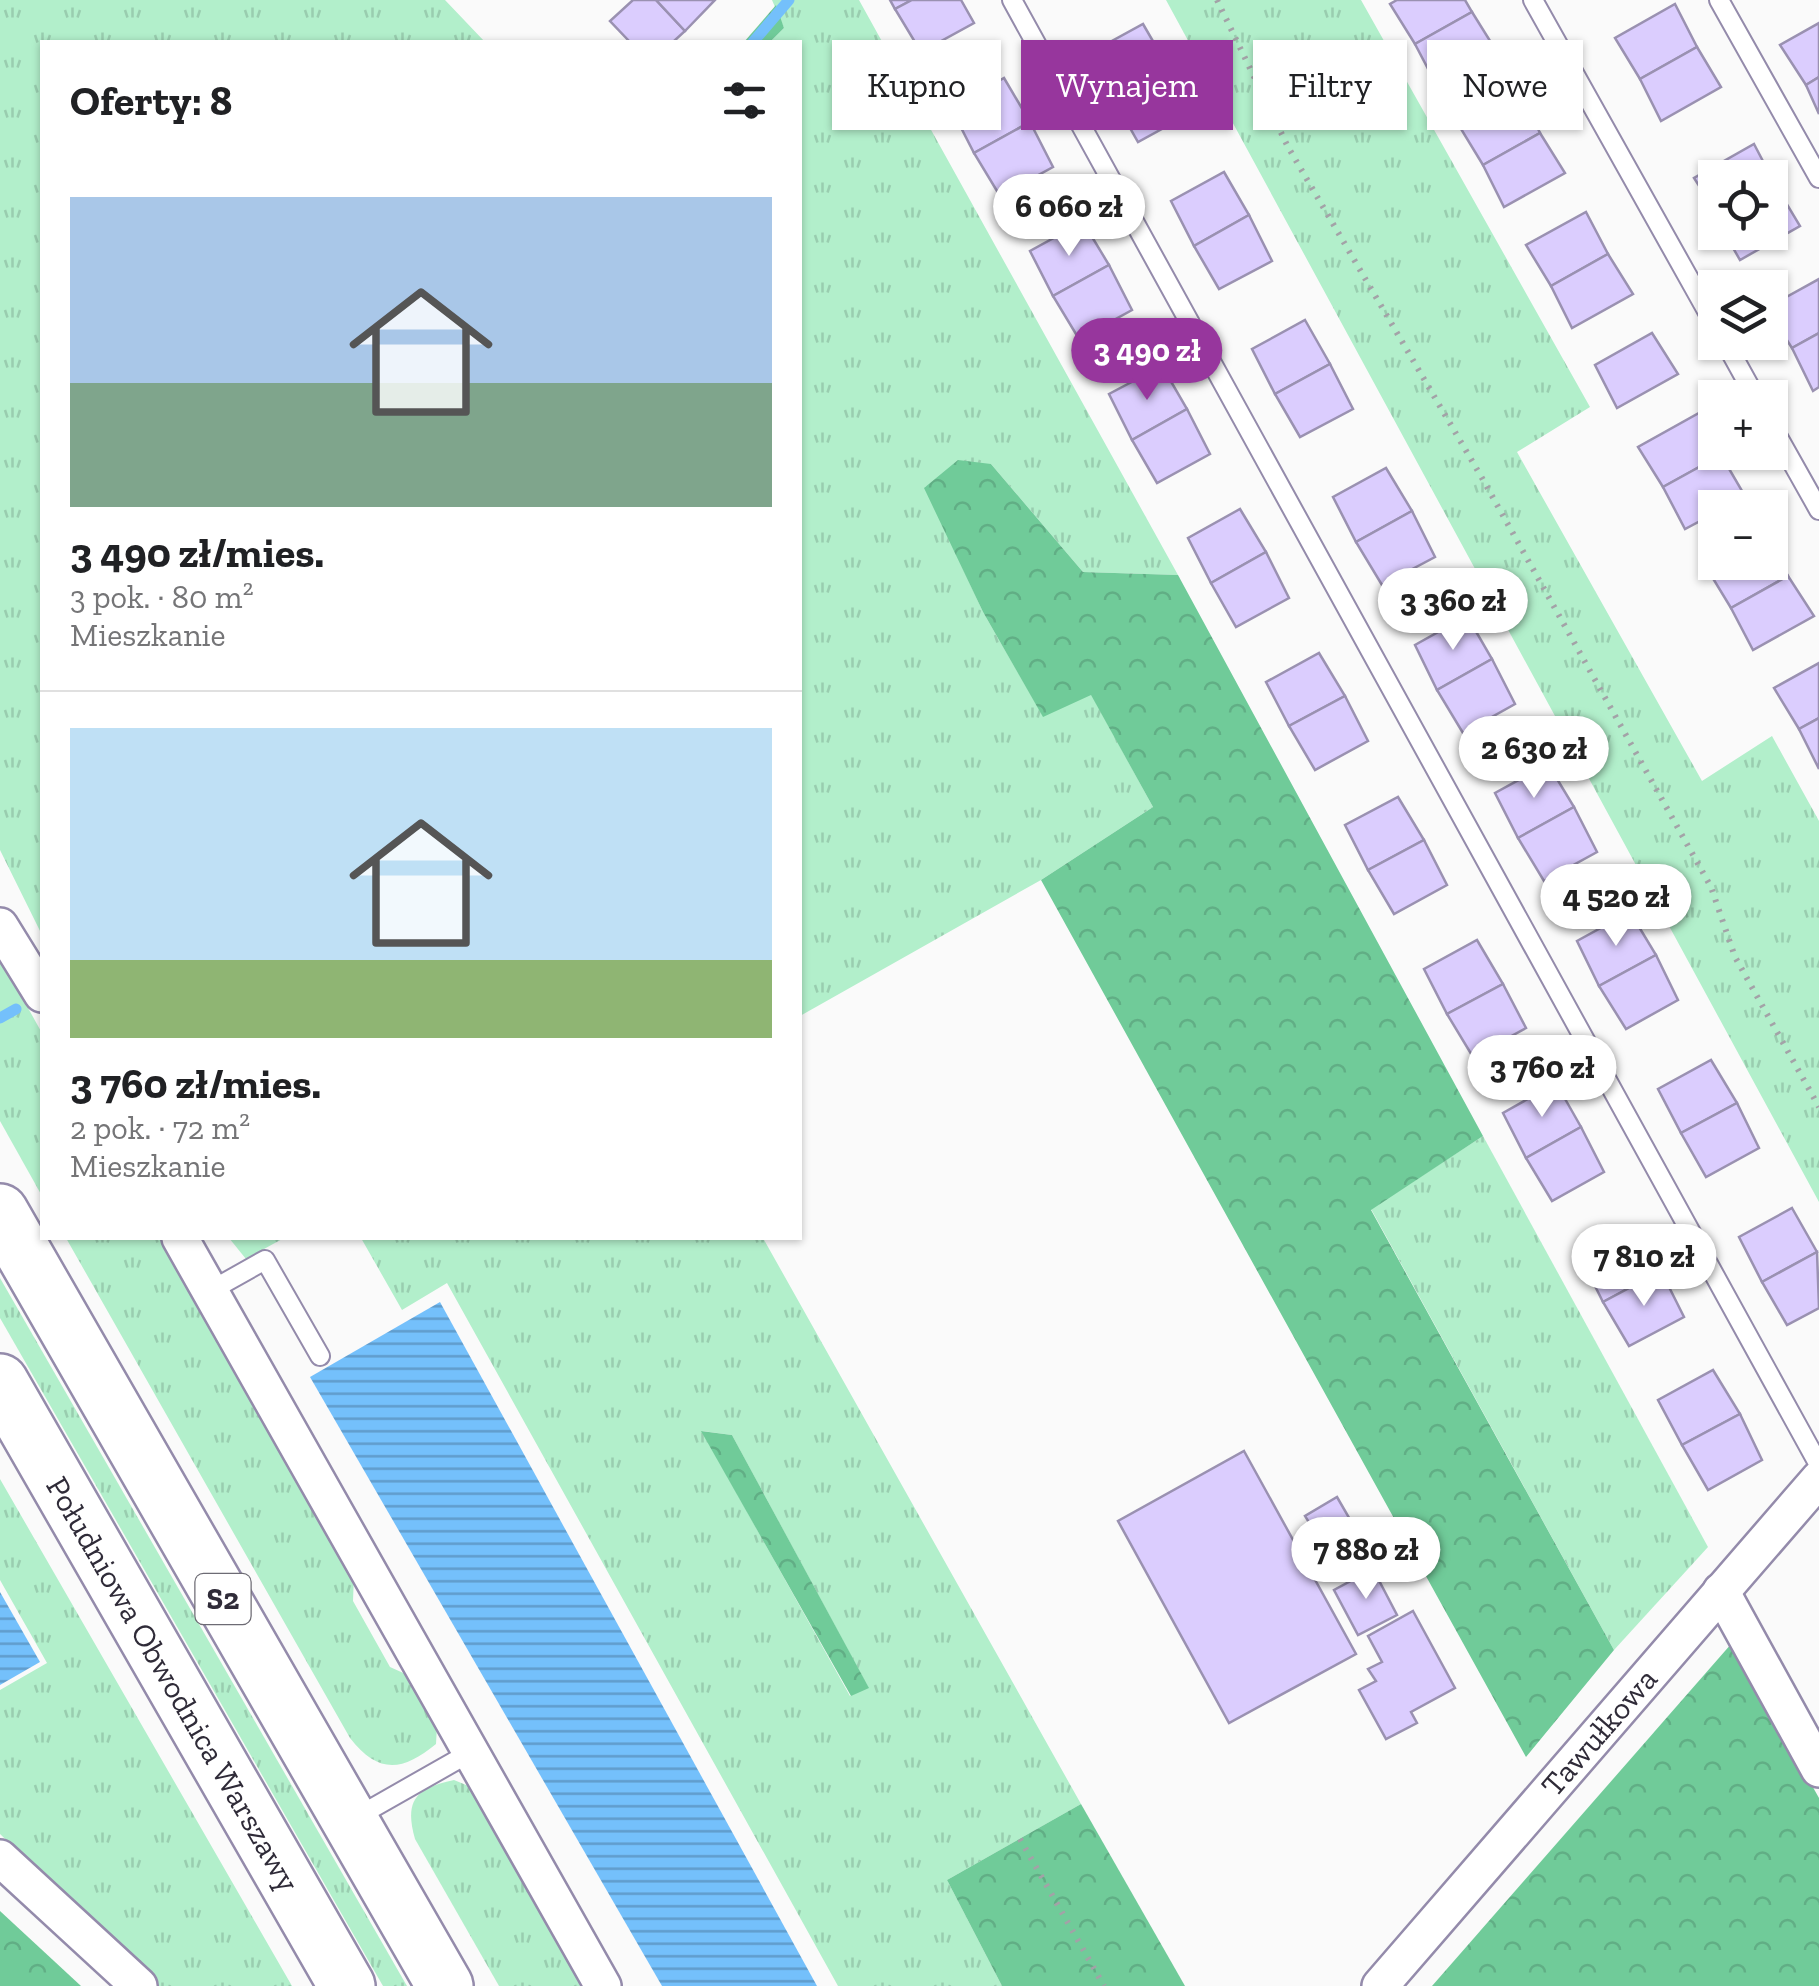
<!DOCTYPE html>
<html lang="pl">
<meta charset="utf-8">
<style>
:root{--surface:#fff;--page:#f6f6f6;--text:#202124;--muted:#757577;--line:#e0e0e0;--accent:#97369d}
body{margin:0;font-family:"Zilla Slab",serif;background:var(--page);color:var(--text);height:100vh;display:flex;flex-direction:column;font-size:38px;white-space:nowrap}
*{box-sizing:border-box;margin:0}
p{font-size:32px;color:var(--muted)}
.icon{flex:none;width:55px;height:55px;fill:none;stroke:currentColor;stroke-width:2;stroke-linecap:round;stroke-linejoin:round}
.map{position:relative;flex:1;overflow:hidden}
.sheet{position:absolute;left:40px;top:40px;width:762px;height:1200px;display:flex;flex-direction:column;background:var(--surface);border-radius:0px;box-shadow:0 2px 8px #0004}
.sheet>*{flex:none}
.guide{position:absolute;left:832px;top:40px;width:835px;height:90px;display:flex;gap:20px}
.tools{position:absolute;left:1698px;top:160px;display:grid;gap:20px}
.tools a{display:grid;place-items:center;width:90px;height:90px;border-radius:0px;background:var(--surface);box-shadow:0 2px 8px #0004;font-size:50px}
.price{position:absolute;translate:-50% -85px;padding:0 22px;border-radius:35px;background:#fff;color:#222;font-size:32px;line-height:65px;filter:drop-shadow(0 2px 5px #0008)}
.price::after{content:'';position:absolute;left:50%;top:60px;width:30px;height:22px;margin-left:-15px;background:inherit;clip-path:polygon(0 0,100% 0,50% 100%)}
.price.on{background:var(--accent);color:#fff}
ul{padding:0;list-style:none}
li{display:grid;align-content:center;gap:20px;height:530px;padding:0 30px}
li+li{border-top:2px solid var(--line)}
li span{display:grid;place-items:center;height:310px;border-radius:0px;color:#555}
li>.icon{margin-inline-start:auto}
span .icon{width:180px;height:180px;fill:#fffc;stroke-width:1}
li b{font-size:42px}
h2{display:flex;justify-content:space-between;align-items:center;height:120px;padding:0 30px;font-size:42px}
.pill{padding:0 35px;border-radius:0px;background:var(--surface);box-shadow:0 2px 8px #0004;font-size:35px;line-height:90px}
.pill.on{background:var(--accent);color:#fff}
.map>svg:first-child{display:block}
.grass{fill:url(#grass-tufts);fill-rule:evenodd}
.forest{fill:url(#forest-crowns)}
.water{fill:url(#water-rules)}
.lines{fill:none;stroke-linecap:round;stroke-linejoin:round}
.stream{stroke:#74c0fb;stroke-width:11}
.building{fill:#dbcdfe;stroke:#9a91b1;stroke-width:2.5}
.service-casing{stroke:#948bab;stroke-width:22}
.minor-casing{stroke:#948bab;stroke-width:40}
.motorway-casing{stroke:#948bab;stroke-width:60}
.path{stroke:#a3a2a7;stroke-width:6;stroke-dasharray:2.5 8;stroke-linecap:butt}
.service{stroke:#fff;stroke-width:18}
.minor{stroke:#fff;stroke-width:35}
.motorway{stroke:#fff;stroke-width:55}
.labels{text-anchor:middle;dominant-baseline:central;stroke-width:10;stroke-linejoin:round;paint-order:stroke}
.shield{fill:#fff;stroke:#6d6b74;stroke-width:2.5}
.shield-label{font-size:30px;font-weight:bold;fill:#2f2b38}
.street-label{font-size:32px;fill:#2f2b38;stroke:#fff}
</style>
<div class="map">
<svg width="1819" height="1986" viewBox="0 0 1819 1986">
<defs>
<pattern id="grass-tufts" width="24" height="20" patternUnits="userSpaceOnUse" patternTransform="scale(2.5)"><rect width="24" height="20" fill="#b2efcb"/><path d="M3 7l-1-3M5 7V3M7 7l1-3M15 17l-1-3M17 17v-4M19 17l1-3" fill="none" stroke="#99cdaf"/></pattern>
<pattern id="forest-crowns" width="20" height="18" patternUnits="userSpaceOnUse" patternTransform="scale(2.5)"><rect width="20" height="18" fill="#70cb99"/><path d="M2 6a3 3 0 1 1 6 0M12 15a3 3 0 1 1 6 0" fill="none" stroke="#61ae85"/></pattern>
<pattern id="water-rules" width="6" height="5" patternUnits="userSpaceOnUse" patternTransform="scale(2.5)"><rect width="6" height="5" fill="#74c0fb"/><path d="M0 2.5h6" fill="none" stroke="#609ccc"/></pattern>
</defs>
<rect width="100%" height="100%" fill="#fafafa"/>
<g class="grass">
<path d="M0 0H445L485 42H42V935L0 850Z"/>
<path d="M772 0H859L1178 575 1083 572 991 464 925 487 983 612 1043 716 1091 694 1153 807 1041 880 800 1016V42H770L784 28Z"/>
<path d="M1166 0H1361L1590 407 1517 452 1702 781 1772 736 1819 821V1202Z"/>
<path d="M0 958 42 1033V1196L0 1121Z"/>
<path d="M1483 1136 1708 1547 1614 1650 1371 1209Z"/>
<path d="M66 1238H160L354 1575 353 1601 390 1667 410 1676 437 1726 436 1744C402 1772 378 1774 350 1738Z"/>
<path d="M229 1238H284L246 1259Z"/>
<path d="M361 1238H763L1081 1804 947 1880 1002 1986H838L447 1283 402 1310ZM702 1431 732 1435 868 1687 850 1696Z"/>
<path d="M0 1278 407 1986H383L0 1318Z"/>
<path d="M0 1479 292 1986H157L0 1834V1690L47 1663 0 1580Z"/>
<path d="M454 1780 471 1787 585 1986H499L415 1839C404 1800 416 1788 454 1780Z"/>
</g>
<g class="forest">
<path d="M776 5 784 28 770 42H744Z"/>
<path d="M958 460 991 464 1083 572 1178 575 1483 1136 1371 1210 1614 1650 1526 1757 1041 880 1153 807 1091 695 1043 717 983 612 924 488Z"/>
<path d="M701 1431 732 1435 869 1688 851 1696Z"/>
<path d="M1732 1643 1819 1798V1986H1432Z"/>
<path d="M1081 1804 1185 1986H1002L947 1880Z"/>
<path d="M0 1911 81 1986H0Z"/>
</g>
<g class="water">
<path d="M440 1302 817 1986H662L310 1377Z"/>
<path d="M0 1592 40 1662 0 1685Z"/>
</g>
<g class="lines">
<g class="stream">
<path d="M753 42 789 0"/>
<path d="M0 1018 16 1009"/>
</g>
</g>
<g class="building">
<path d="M633 0H656L685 31 673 42H630L610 21Z"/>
<path d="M656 0H715L685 31Z"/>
<path d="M890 0H912L895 9Z"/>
<path d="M912 0H961L974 23 921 52 895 9Z"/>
<path d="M1397 0H1465L1472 12 1415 44 1390 4Z"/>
<path d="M1675 4 1697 47 1640 79 1615 38Z"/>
<path d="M1472 12 1497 52 1437 86 1415 44Z"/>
<path d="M1819 23V77L1806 85 1780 45Z"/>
<path d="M1143 24 1168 67 1113 98 1090 53Z"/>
<path d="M1697 47 1721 87 1661 121 1640 79Z"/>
<path d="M1168 67 1191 113 1138 142 1113 98Z"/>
<path d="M1819 77V114L1806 85Z"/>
<path d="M1004 78 1030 122 974 153 951 108Z"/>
<path d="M1519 90 1540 133 1483 165 1458 124Z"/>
<path d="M1030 122 1053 167 1000 196 974 153Z"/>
<path d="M1540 133 1565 173 1504 207 1483 165Z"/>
<path d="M1754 144 1776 186 1770 190V178H1715V211L1694 178Z"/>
<path d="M1224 172 1249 215 1194 246 1171 201Z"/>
<path d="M1776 186 1800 226 1740 260 1725 234 1770 232V190Z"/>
<path d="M1586 212 1608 254 1551 286 1526 245Z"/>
<path d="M1249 215 1272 261 1219 289 1194 246Z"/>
<path d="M1083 222 1109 265 1053 296 1030 251Z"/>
<path d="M1608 254 1633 294 1572 328 1551 286Z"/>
<path d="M1109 265 1132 310 1079 339 1053 296Z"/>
<path d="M1819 279V333L1792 348 1770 314V306Z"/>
<path d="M1305 320 1330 364 1275 394 1252 349Z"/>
<path d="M1652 333 1678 374 1617 408 1595 365Z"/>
<path d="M1819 333V387L1813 391 1792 348Z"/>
<path d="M1330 364 1353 409 1300 437 1275 394Z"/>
<path d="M1162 366 1187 409 1132 440 1109 394Z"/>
<path d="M1187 409 1210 454 1157 483 1132 440Z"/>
<path d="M1699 413 1714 439 1715 452 1721 455 1663 487 1638 447Z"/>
<path d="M1721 455 1745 496 1724 508H1715V513L1685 529 1663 487Z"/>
<path d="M1386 468 1412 511 1356 542 1333 497Z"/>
<path d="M1240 509 1266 552 1211 583 1188 538Z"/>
<path d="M1412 511 1435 557 1382 585 1356 542Z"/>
<path d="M1770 539 1788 576 1731 608 1706 567 1715 562H1770Z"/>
<path d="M1266 552 1289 598 1236 627 1211 583Z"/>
<path d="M1788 576 1814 616 1753 650 1731 608Z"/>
<path d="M1467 616 1492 659 1437 690 1415 645Z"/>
<path d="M1319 653 1345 696 1289 726 1266 682Z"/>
<path d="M1492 659 1515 704 1463 733 1437 690Z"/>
<path d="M1819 663V718L1799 729 1774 688Z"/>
<path d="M1345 696 1368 741 1315 770 1289 726Z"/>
<path d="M1819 718V769L1799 729Z"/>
<path d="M1548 764 1574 807 1518 838 1495 793Z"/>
<path d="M1398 797 1424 840 1368 870 1345 825Z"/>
<path d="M1574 807 1597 852 1544 881 1518 838Z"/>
<path d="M1424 840 1447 885 1394 914 1368 870Z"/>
<path d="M1630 912 1656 955 1599 986 1577 941Z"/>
<path d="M1477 940 1503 984 1447 1014 1424 969Z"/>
<path d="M1656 955 1678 1000 1626 1029 1599 986Z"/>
<path d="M1503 984 1526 1028 1473 1057 1447 1014Z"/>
<path d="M1711 1060 1737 1103 1681 1133 1658 1089Z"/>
<path d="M1556 1083 1581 1127 1526 1158 1503 1113Z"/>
<path d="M1737 1103 1759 1148 1706 1177 1681 1133Z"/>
<path d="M1581 1127 1604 1172 1552 1201 1526 1158Z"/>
<path d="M1792 1208 1817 1252 1762 1282 1739 1237Z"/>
<path d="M1634 1226 1661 1271 1603 1302 1580 1256Z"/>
<path d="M1817 1252 1819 1308 1787 1325 1762 1282Z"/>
<path d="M1661 1271 1684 1317 1629 1346 1603 1302Z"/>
<path d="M1713 1370 1740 1414 1682 1445 1658 1400Z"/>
<path d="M1740 1414 1762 1460 1708 1490 1682 1445Z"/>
<path d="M1244 1451 1356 1654 1229 1723 1118 1521Z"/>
<path d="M1337 1497 1359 1535 1328 1553 1305 1516Z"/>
<path d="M1373 1569 1397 1615 1358 1635 1334 1590Z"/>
<path d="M1413 1611 1455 1688 1411 1712 1417 1723 1386 1739 1359 1690 1376 1681 1368 1669 1382 1662 1368 1636Z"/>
</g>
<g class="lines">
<g class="service-casing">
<g id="service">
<path d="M1012 0 1819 1465"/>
<path d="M1533 0 1715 325"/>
<path d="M1719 0 1819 178"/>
<path d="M1725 342 1756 398"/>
<path d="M1770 423 1819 510"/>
<path d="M210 1291 265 1260 320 1356"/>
<path d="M355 1818 471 1752"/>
</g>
</g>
<g class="minor-casing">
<g id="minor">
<path d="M0 926 42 994"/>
<path d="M180 1238 603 1986"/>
<path d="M1721 1591 1819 1769"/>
<path d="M0 1858 139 1986"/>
<path d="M1380 1986 1819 1479"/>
</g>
</g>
<g class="motorway-casing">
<g id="motorway">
<path d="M0 1212 445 1986"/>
<path d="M0 1382 347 1986"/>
</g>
</g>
<g class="path">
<path d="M1217 0 1288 147 1482 478 1711 887 1735 957 1819 1107"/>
<path d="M1020 1839 1104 1986"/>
</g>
<use href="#service" class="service"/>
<use href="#minor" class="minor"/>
<use href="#motorway" class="motorway"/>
</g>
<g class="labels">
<rect class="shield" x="195.5" y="1574" width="55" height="50" rx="8"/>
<g class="shield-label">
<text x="223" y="1599">S2</text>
</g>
<g class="street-label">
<text transform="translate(173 1684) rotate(60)">Południowa Obwodnica Warszawy</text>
<text transform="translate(1599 1732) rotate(-49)">Tawułkowa</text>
</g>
</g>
</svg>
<div class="tools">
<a><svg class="icon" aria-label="locate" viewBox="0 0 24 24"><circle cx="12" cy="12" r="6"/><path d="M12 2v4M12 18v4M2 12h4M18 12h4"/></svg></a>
<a><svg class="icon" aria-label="layers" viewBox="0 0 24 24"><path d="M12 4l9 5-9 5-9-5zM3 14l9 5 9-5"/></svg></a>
<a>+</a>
<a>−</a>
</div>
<b class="price" style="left:1069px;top:259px">6 060 zł</b>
<b class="price on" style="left:1147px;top:403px">3 490 zł</b>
<b class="price" style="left:1453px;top:653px">3 360 zł</b>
<b class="price" style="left:1534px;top:801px">2 630 zł</b>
<b class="price" style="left:1616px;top:949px">4 520 zł</b>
<b class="price" style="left:1542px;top:1120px">3 760 zł</b>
<b class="price" style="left:1644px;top:1309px">7 810 zł</b>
<b class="price" style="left:1366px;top:1602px">7 880 zł</b>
<div class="guide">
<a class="pill">Kupno</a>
<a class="pill on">Wynajem</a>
<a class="pill">Filtry</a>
<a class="pill">Nowe</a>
</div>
<section class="sheet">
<h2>Oferty: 8<svg class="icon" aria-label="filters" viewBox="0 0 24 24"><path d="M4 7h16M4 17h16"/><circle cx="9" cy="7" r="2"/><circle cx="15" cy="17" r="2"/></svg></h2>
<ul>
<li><span style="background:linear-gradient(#a9c7e8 60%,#7fa58c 0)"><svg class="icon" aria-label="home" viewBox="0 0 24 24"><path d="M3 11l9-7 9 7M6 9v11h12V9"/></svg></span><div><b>3 490 zł/mies.</b><p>3 pok. · 80 m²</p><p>Mieszkanie</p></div></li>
<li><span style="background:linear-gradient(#bfe0f5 75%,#8fb573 0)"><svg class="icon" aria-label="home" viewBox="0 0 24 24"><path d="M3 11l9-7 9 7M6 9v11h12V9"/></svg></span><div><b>3 760 zł/mies.</b><p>2 pok. · 72 m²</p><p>Mieszkanie</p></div></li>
</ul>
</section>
</div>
